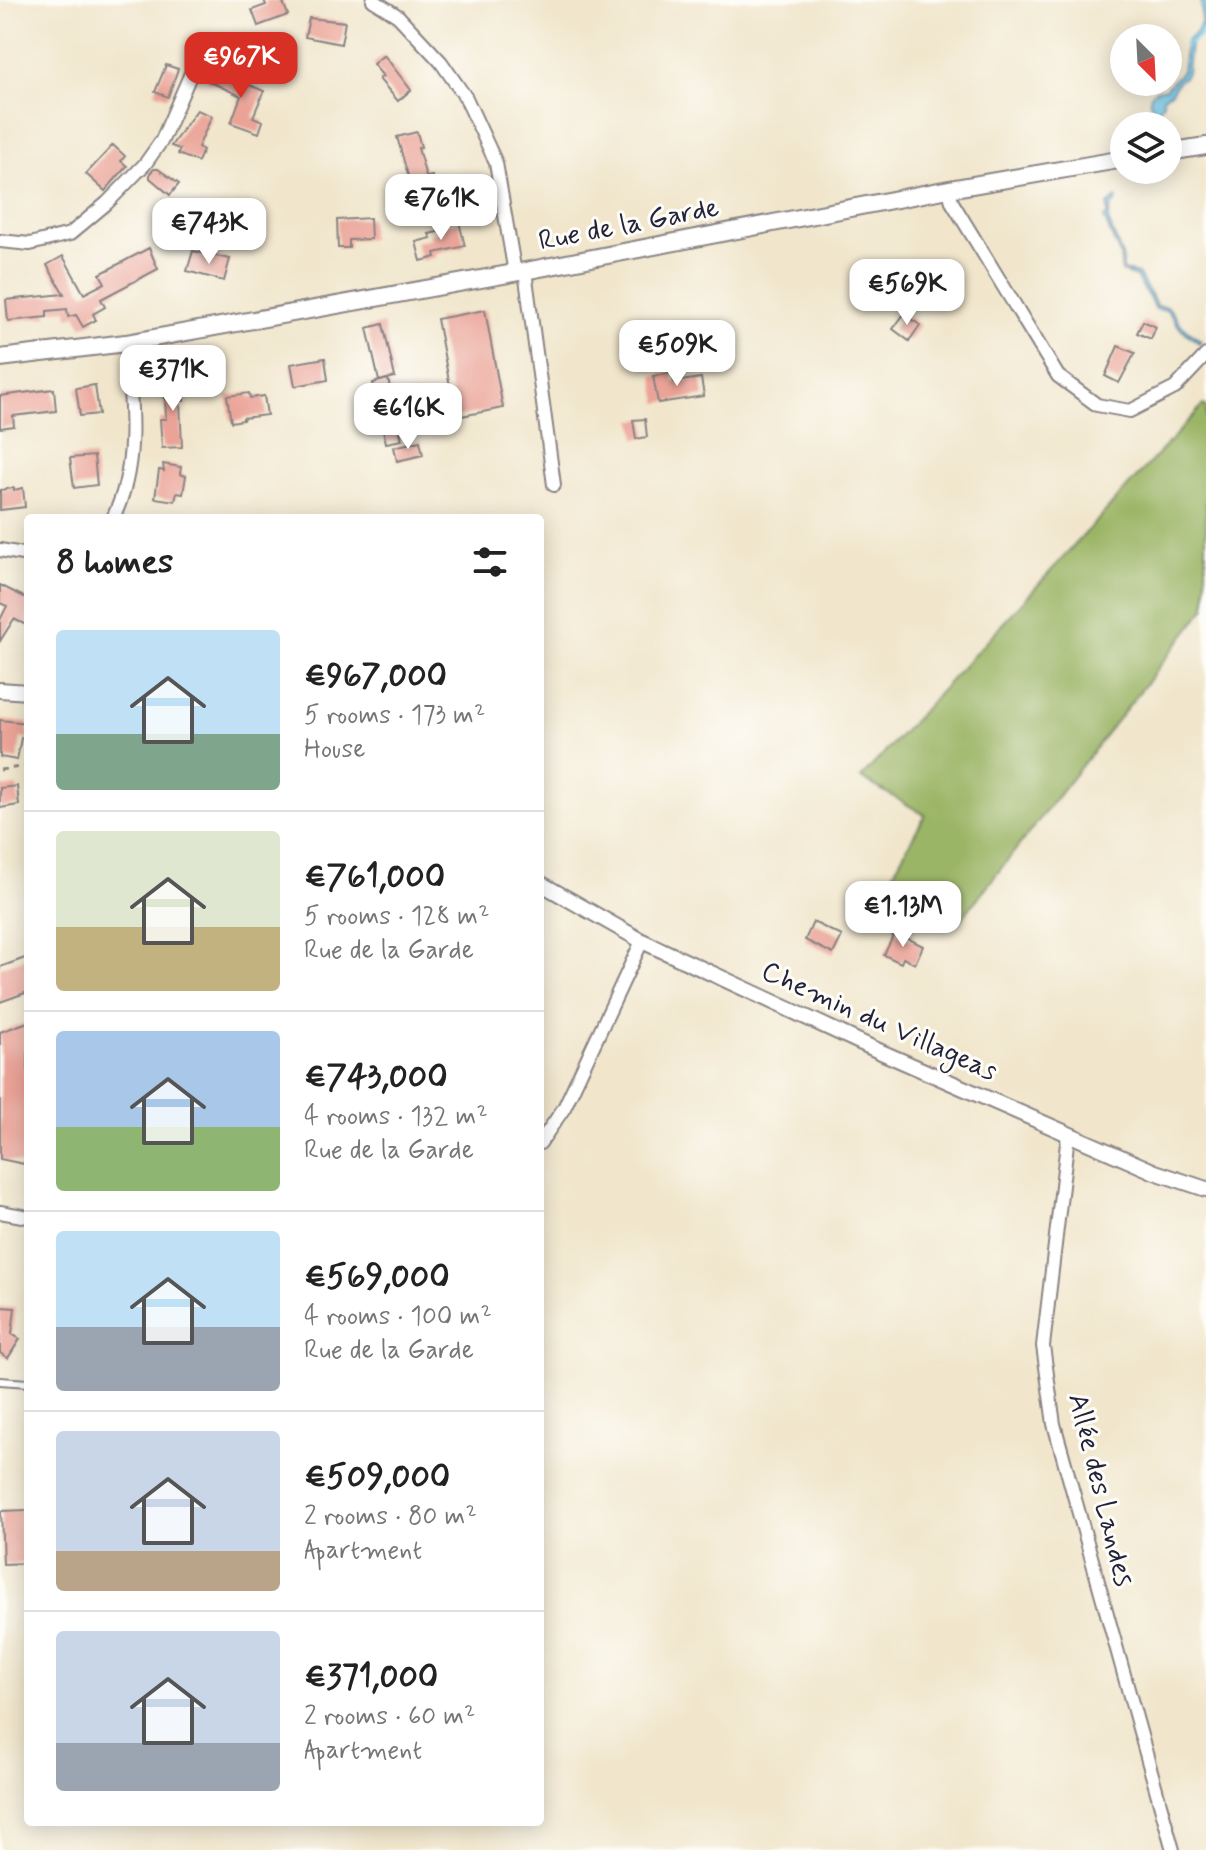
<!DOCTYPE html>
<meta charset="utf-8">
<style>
:root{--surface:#fff;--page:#f6f6f6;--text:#222;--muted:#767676;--line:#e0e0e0;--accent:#d93025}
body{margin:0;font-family:Mynerve,sans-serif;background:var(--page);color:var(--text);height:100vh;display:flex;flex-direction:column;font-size:30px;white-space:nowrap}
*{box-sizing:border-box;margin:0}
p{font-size:26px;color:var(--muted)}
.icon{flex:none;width:44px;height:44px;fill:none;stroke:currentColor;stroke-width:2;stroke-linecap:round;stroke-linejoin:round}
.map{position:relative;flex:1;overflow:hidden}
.drawer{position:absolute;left:24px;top:514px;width:520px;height:1312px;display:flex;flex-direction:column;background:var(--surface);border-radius:8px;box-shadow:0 4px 20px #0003}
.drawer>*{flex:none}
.needle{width:52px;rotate:156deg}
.fabs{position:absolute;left:1110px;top:24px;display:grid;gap:16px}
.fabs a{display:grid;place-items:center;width:72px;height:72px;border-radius:50%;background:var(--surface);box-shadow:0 4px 20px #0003;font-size:40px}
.price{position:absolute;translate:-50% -68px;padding:0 18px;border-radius:16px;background:#fff;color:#222;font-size:26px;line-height:52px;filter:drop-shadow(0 2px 4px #0008)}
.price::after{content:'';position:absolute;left:50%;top:48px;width:24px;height:18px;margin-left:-12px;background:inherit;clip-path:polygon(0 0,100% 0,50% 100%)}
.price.active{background:var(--accent);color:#fff}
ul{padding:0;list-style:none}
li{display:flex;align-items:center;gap:24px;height:200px;padding:0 32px}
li+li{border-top:2px solid var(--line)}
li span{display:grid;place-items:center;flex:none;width:224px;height:160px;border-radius:8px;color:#555}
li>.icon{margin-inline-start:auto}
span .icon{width:96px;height:96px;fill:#fffc;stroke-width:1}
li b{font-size:34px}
h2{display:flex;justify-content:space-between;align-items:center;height:96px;padding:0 32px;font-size:34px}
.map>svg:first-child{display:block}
.forest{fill:#9bb566;stroke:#5e6c50;stroke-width:2}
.water{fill:#69c4e6;stroke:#467390;stroke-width:2}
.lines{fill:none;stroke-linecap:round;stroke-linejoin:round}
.stream{stroke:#69c4e6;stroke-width:5}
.building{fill:#eba397}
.service-casing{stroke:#8a8484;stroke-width:10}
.minor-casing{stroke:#8a8484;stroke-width:16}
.tertiary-casing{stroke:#8a8484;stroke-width:18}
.secondary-casing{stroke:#8a8484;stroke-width:20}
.path{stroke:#8a8484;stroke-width:3;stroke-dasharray:6 6;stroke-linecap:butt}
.service{stroke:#fff;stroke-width:6}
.minor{stroke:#fff;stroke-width:12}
.tertiary{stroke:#fff;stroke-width:14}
.secondary{stroke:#fff;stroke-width:16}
.labels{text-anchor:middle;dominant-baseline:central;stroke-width:6;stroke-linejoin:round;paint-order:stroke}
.street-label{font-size:28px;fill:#22223b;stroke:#fdfcf7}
</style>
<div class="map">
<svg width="1206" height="1850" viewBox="0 0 1206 1850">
<rect width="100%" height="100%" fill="#fdfcf7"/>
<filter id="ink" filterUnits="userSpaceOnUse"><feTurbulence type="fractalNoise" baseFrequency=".0125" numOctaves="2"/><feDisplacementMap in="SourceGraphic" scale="16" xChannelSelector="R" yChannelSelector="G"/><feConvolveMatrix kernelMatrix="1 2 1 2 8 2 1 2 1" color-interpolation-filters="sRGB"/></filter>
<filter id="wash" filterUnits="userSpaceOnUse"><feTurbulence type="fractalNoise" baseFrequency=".006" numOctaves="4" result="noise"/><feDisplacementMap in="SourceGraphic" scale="32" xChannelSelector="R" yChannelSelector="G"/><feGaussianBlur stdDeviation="1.8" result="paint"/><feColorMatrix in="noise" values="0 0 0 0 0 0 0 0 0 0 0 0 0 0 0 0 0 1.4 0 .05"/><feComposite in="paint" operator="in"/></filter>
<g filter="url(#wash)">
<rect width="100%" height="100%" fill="#f1e6cc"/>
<path class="forest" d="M1203 405 1206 407V607L959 922 887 884 925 815 861 778Z"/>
<g class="water">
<path d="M1201 0H1206C1206 22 1206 31 1190 44L1187 72 1184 77 1178 81 1171 92 1163 97V103L1157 111C1144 103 1150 87 1165 89L1182 71 1186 41C1203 31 1203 19 1201 0Z"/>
<path d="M1116 198 1117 200 1111 208 1108 220 1122 255 1123 271 1138 274 1157 306 1168 307 1183 327 1201 341 1199 343 1181 329 1167 310 1156 309 1136 277 1122 272 1120 255 1104 218 1108 215V205Z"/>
</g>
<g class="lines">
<path class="stream" d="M1187 46 1188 43 1198 36 1201 30"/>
</g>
<g id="blocks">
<g class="building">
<path d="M264 0H282L288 15 258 26 252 10 266 5Z"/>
<path d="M309 18 345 22 341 44 305 37Z"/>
<path d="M384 55 411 90 398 101 379 79 383 76 373 64Z"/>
<path d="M166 65 178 69 168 97 155 92Z"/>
<path d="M211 69 264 91 253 117 263 121 259 133 231 123 241 96 206 80Z"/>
<path d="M197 110 212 116 198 147 203 150 198 162 178 154 180 149 171 146Z"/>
<path d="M417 132 421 147 418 148 426 177 432 176 441 208 419 213 397 137Z"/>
<path d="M113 145 125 156 121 161 127 166 105 191 86 174Z"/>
<path d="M154 169H158L179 184 170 195 150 178V173Z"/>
<path d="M370 218 371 239 349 240V248H338L337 220Z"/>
<path d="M459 222 465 246 435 253 436 257 421 261 416 242 431 238 429 234 442 231 441 226Z"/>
<path d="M149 248 158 269 101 299 105 307 93 314 96 320 83 327 76 315 68 317 67 309 47 311V317L8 321 6 300 64 294 47 265 63 256 84 294 105 283 100 274Z"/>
<path d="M193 251 230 259 224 281 187 271Z"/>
<path d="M485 310 503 408 456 417 437 319Z"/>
<path d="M904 314 920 325 909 341 893 329Z"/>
<path d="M1143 321 1156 327 1151 339 1137 333Z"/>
<path d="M383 324 395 377 379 381 367 328Z"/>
<path d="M1118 346 1135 353 1119 383 1105 376Z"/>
<path d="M325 358 328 380 295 386 291 364Z"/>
<path d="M672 373 674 382 701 378 704 396 658 403 653 376Z"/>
<path d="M183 377 184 401H180L182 447 162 448 160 419H166L164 378Z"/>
<path d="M388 379 402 440 386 443 373 383Z"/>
<path d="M95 385 99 414 80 416 76 388Z"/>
<path d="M54 389 56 411 13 416 14 426 0 428V396Z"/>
<path d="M249 393 250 398 264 396 267 415 243 418V420L231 422 227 396Z"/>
<path d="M645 419 647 437 636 439 633 420Z"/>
<path d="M420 441 423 455 397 461 394 447Z"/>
<path d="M94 456 97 485 74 488 70 458Z"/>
<path d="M163 464 181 467 180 474 186 476 183 494 177 493 175 501 155 498 159 470 164 471Z"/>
<path d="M14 488V490L23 488 25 507 0 510V490Z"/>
<path d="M0 585 28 599V626L14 619 0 641V620L7 606 0 603Z"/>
<path d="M0 720 28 723V739L21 738 17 760 0 757Z"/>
<path d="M17 786 19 805 0 808V788Z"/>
<path d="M813 922 842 936 833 954 805 940Z"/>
<path d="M895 932 923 946 915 964 903 958 901 963 884 955Z"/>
<path d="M28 957V992L0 1002V967Z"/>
<path d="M28 1022V1143L24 1164 0 1159V1032Z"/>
<path d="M0 1307 15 1308 12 1334 20 1339 8 1358 0 1353Z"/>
<path d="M28 1510V1563L3 1564 1 1511Z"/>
</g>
</g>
</g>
<g filter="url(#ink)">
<use href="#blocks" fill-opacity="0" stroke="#8a8484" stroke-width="2"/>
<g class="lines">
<g class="service-casing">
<path id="service" d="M0 1381 28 1383"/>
</g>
<g class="minor-casing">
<g id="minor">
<path d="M373 0 398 16 441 62 466 98 496 163 515 273"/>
<path d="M949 189 952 202 1058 376 1097 405 1130 411 1175 388 1206 355"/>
<path d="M0 241 30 244 70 234 107 203 145 164 162 140 195 64"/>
<path d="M525 271 554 485"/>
<path d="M113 518C140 464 131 401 126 343"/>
<path d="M0 550 28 555"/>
<path d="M1068 1135 1043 1346 1054 1424 1173 1850"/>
<path d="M540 1143 564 1108 642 941"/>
<path d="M0 1212 28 1217"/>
</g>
</g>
<g class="tertiary-casing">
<g id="tertiary">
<path d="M0 690 28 692"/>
<path d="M540 883 642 941 881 1052 1155 1172 1206 1189"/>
</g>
</g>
<g class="secondary-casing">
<g id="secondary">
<path d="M1168 152 1206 146"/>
<path d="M0 358 126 343 525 271 949 189 1124 159"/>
</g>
</g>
<path class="path" d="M0 770 27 766 28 764"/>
<use href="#service" class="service"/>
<use href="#minor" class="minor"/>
<use href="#tertiary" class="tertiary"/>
<use href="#secondary" class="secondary"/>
</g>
</g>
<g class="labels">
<g class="street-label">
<text transform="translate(629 225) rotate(-11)">Rue de la Garde</text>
<text transform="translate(879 1022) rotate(24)">Chemin du Villageas</text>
<text transform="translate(1100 1490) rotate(76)">Allée des Landes</text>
</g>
</g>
</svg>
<div class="fabs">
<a><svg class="needle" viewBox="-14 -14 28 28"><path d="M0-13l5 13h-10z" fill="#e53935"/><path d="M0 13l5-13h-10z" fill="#767676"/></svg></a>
<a><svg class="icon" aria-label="layers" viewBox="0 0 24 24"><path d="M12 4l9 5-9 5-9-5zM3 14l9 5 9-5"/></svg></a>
</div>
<b class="price active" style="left:241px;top:100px">€967K</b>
<b class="price" style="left:441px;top:242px">€761K</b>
<b class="price" style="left:209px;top:266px">€743K</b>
<b class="price" style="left:907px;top:327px">€569K</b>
<b class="price" style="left:677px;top:388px">€509K</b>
<b class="price" style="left:173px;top:413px">€371K</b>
<b class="price" style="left:408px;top:451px">€616K</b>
<b class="price" style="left:903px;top:949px">€1.13M</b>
<section class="drawer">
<h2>8 homes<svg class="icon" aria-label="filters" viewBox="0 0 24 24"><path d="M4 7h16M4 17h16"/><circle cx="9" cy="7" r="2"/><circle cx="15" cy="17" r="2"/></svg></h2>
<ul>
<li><span style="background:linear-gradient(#bfe0f5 65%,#7fa58c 0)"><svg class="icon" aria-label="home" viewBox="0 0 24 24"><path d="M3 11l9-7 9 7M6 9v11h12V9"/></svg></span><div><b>€967,000</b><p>5 rooms · 173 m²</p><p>House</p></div></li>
<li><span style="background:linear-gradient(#dfe7d0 60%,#c2b280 0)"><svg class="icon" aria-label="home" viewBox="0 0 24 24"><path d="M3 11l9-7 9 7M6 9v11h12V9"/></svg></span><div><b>€761,000</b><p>5 rooms · 128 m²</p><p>Rue de la Garde</p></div></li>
<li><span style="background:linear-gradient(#a9c7e8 60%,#8fb573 0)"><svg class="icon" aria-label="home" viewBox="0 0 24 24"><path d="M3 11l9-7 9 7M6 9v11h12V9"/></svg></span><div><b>€743,000</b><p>4 rooms · 132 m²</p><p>Rue de la Garde</p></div></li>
<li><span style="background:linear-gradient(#bfe0f5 60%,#9aa5b1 0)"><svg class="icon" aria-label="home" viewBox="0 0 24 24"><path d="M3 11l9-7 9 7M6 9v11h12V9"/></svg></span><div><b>€569,000</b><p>4 rooms · 100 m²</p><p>Rue de la Garde</p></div></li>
<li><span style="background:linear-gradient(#c9d6e8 75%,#b9a48a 0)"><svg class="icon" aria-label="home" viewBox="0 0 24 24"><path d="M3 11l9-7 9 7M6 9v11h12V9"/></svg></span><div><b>€509,000</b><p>2 rooms · 80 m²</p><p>Apartment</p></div></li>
<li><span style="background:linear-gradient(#c9d6e8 70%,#9aa5b1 0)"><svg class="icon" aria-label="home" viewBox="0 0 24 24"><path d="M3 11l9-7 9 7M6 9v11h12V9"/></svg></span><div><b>€371,000</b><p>2 rooms · 60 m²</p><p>Apartment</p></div></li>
</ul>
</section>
</div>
